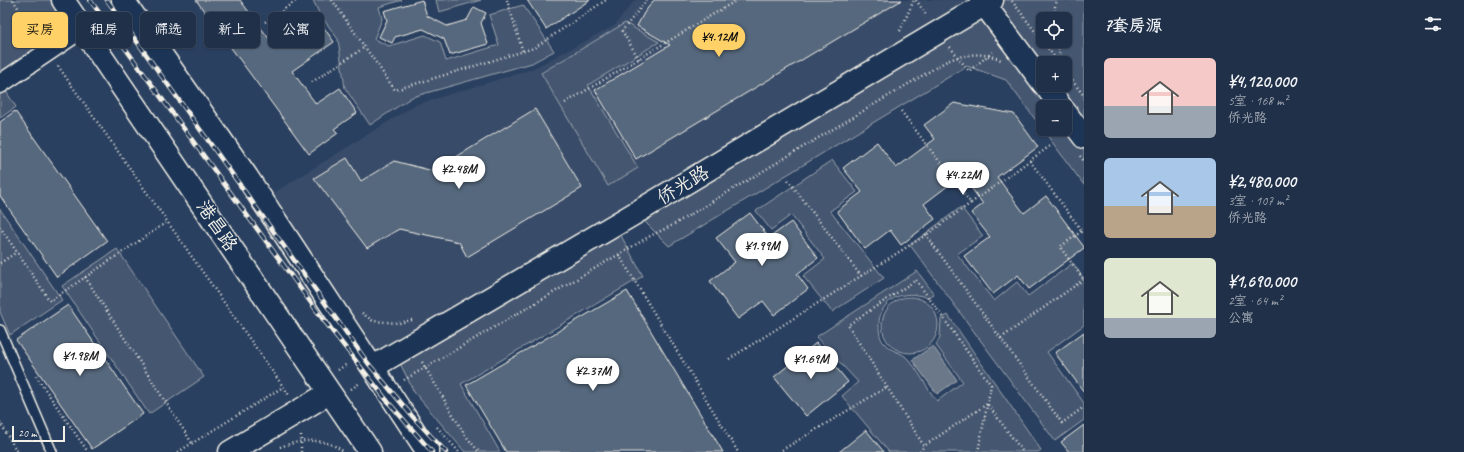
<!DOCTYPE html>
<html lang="zh">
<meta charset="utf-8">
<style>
:root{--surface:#203048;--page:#2d3c52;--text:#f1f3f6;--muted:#a2a9b4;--line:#3d4b60;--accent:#ffd166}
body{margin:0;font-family:Caveat,"LXGW WenKai TC",sans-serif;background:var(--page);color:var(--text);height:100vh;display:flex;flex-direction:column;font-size:15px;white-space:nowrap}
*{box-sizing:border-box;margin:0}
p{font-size:13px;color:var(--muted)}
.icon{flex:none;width:22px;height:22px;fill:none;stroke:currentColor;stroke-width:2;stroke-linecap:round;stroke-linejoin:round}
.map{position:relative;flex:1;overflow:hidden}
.side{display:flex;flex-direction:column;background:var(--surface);width:380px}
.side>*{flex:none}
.top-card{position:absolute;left:12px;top:12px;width:380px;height:36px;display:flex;gap:8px}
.controls{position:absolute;left:1036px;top:12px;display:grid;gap:8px}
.controls a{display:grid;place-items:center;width:36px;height:36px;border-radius:6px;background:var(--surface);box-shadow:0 1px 3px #0004,0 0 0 1px var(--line);font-size:20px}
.scale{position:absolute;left:12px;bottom:10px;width:53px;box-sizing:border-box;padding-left:4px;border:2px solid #f4f1e8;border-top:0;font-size:11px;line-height:14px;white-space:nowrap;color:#f4f1e8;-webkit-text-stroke:3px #1d3557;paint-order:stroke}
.price{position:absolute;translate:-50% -34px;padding:0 9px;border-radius:14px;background:#fff;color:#222;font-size:13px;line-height:26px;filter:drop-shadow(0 1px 2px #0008)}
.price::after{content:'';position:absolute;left:50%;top:24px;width:12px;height:9px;margin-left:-6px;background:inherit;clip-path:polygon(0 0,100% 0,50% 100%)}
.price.on{background:var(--accent);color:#111}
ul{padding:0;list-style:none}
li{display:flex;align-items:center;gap:12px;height:100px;padding:0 20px}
li span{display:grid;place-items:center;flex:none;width:112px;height:80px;border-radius:6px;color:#555}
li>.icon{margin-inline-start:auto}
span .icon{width:48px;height:48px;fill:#fffc;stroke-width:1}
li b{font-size:17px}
h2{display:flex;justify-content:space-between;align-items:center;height:48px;padding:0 20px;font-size:17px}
.chip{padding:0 14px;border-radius:6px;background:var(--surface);box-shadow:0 1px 3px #0004,0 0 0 1px var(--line);font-size:14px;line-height:36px}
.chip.on{background:var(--accent);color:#111}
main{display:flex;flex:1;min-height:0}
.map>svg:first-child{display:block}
.built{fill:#374c69}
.green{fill:#445771;stroke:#9ca4ac;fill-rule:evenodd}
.water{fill:#6a788a;stroke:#a1a8b0}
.building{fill:#56677d;stroke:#f4f1e8}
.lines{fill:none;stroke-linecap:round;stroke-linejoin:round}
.service-casing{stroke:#f4f1e8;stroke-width:12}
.minor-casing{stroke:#f4f1e8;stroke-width:21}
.tertiary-casing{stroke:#f4f1e8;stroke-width:25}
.primary-casing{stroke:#f4f1e8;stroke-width:25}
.path{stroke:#f4f1e8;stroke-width:2.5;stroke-dasharray:1 3;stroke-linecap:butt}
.service{stroke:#1d3557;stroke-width:9}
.minor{stroke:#1d3557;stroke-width:18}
.tertiary{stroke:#1d3557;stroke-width:22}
.primary{stroke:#1d3557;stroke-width:22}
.rail-casing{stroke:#f4f1e8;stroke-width:4.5}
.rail{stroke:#1d3557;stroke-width:3;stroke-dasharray:9;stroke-linecap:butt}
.labels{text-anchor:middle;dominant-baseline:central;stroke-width:3;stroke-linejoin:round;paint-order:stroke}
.street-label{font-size:19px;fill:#f4f1e8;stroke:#1d3557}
</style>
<main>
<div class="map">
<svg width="1084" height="452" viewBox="0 0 1084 452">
<rect width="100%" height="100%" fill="#2a4060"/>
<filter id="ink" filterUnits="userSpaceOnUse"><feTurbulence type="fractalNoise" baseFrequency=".025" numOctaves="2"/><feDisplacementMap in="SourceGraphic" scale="8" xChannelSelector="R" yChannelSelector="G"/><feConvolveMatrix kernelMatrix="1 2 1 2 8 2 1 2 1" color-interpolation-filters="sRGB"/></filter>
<g filter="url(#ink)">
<path class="built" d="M635 0H980L623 219 617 210 622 219 373 366 272 194 415 105 532 69 614 26Z"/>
<g class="green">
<path d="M0 0H52L73 31 0 77Z"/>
<path d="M313 0H402L379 7 382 19 374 39 389 46 425 35 440 42 446 61 499 45 489 15 523 5 554 51 532 63 412 97 370 125 345 88 338 39 319 13Z"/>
<path d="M436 0H481L439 12Z"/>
<path d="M1002 0H1084V130L1050 85H1065V63H1043V75L991 7ZM1043 19H1065V41H1043Z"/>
<path d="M984 10 1056 107H1043V129H1065L1084 144V185L1006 80 967 66 669 246 641 218Z"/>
<path d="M625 23 659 42 588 85 638 168 608 186 541 73Z"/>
<path d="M0 82 16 107 0 118Z"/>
<path d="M832 160 857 192 830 211 884 278 832 312 803 276 825 259 791 215 771 230 756 211Z"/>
<path d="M961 207 983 236 957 254 994 301 1017 282 1028 296 1073 263 1084 279V325L1047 352 1084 403V420L1055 441 910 245Z"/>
<path d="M0 209 62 300 10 335 0 312Z"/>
<path d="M619 232 643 276 461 384 500 452H465L414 392 398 359Z"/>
<path d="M117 249 204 377 149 414 62 286Z"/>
<path d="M917 271 934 294 928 297C920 296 912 293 904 295 889 297 878 311 879 326 879 332 880 339 884 343 891 352 902 352 907 358 918 369 927 389 937 401L963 382 936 345 940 337 941 319 948 315 1041 450 1038 452H889L842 396 858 382 816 337Z"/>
<circle cx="910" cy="325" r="28"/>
</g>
<path class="water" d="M933 346 957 380 937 394 912 360Z"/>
<g class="building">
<path d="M196 0H240L273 44 315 15 334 42 292 71 316 104 340 88 357 113 334 129 338 133 309 154Z"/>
<path d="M422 0 427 16 447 26 467 20 474 7 486 13 481 23 488 44 450 55 444 39 423 29 395 37 392 43 379 37 387 20 384 11Z"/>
<path d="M527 0H590L546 29Z"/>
<path d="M654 0H902L636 159 595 90 670 45 637 26 644 13Z"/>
<path d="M954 103 1014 114 1038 147 997 177 1024 213 1046 196 1084 247V248L1029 289 1018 275 993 294 964 256 990 237 971 213 983 204 962 175 924 204 935 219 901 245 890 230 865 249 837 211 862 192 843 168 877 142 896 168 935 139 924 125Z"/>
<path d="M535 109 582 188 467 257 459 242 399 229 367 248 314 178 347 158 361 181 394 161 433 171Z"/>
<path d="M15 111 107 241 57 277 0 196V122Z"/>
<path d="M750 213 769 238 791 222 818 258 797 274 808 289 774 315 763 301 738 319 710 281 735 262 716 238Z"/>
<path d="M627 291 723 452H506L466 385Z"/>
<path d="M68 305 143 414 92 449 16 340Z"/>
<path d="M1084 332V392L1055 353Z"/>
<path d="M816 343 848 382 806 416 774 377Z"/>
<path d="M1084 425V452H1069L1061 442Z"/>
<path d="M866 430 884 452H839Z"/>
</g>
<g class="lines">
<g class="service-casing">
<path id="service" d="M0 330 52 452"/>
</g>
<g class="minor-casing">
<path id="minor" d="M0 84 83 28"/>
</g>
<g class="tertiary-casing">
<g id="tertiary">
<path d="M981 0 1043 83"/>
<path d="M1045 85 1061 107"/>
<path d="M1065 112 1084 137"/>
<path d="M373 367 632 215 992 0"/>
<path d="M230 452 329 393"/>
</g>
</g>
<g class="primary-casing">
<g id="primary">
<path d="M63 0 370 452"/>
<path d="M123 0 247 177 428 452"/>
</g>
</g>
<g class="path">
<path d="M13 0 38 38"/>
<path d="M332 0 395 90 534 48 606 0"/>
<path d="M507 0 523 52"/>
<path d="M916 0 927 16"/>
<path d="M1012 1 1059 63"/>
<path d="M1054 19 1055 7 1057 0"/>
<path d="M265 22 297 0"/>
<path d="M900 31 914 0"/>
<path d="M1056 41 1062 63"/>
<path d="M950 47 969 71 994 51"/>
<path d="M639 59 622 31 647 0"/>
<path d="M58 66 289 395"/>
<path d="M1065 71 1084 96"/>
<path d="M312 82 365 47"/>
<path d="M565 103 737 0"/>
<path d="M901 111 971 203 926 235"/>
<path d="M1080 156 1084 161"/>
<path d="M1030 161 1082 231 1060 247 1084 280"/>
<path d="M788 180 861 276"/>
<path d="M971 203 1050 146"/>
<path d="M0 227 50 301 167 222"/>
<path d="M619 255 738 452"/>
<path d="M0 263 17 252"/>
<path d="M85 277 192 443"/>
<path d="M362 313 373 321 399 323 412 320"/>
<path d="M1001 338 1083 280"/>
<path d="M729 359 926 235 1062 423 1084 407"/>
<path d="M422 362 465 435 479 452"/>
<path d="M338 370 347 364"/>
<path d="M36 376 88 452"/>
<path d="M404 380 652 235 673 225 945 62C963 54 982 51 1001 60"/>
<path d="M351 389 360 383"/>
<path d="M988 405 1023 452"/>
<path d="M0 422 17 452"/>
<path d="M437 427 459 452"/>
<path d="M280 447C303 439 325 437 344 452"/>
<path d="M782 450 887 387"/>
<path d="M178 452 283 387"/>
<path d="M301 452V432"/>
<path d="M920 452 924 446"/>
<path d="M978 452 991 385 916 280 848 325 924 446 987 404"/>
</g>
<use href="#service" class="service"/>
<use href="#minor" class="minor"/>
<use href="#tertiary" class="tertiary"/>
<use href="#primary" class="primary"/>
<g class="rail-casing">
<g id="rail">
<path d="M90 0 322 318 389 403 432 452"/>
<path d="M107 0 368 363 412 416 446 452"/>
</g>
</g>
<use href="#rail" class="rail"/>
</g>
</g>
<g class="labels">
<g class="street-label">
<text transform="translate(683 185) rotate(-31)">侨光路</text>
<text transform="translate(217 226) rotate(56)">港昌路</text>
</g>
</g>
</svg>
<div class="controls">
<a><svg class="icon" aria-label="locate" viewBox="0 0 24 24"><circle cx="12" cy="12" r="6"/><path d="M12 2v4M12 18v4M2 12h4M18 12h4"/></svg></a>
<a>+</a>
<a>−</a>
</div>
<div class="scale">20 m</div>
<b class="price on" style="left:719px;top:58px">¥4.12M</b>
<b class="price" style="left:459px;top:190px">¥2.48M</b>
<b class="price" style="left:963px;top:196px">¥4.22M</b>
<b class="price" style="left:762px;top:267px">¥1.99M</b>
<b class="price" style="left:80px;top:377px">¥1.98M</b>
<b class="price" style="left:811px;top:380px">¥1.69M</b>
<b class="price" style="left:593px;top:392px">¥2.37M</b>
<div class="top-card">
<a class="chip on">买房</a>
<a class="chip">租房</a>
<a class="chip">筛选</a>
<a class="chip">新上</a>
<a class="chip">公寓</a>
</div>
</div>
<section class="side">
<h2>7套房源<svg class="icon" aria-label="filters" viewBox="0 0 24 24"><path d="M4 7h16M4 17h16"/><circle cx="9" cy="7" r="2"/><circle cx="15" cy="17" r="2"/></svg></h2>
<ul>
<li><span style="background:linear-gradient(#f6c9c9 60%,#9aa5b1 0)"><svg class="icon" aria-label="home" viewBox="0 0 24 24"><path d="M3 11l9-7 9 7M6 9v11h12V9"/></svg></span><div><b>¥4,120,000</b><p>5室 · 168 m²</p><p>侨光路</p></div></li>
<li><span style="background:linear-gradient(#a9c7e8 60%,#b9a48a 0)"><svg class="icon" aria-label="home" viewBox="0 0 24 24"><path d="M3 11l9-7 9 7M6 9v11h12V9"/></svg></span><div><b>¥2,480,000</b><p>3室 · 107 m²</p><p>侨光路</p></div></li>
<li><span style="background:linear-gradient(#dfe7d0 75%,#9aa5b1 0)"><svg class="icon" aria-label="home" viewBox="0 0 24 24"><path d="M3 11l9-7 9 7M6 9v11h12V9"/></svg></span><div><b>¥1,690,000</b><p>2室 · 64 m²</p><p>公寓</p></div></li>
</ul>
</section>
</main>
